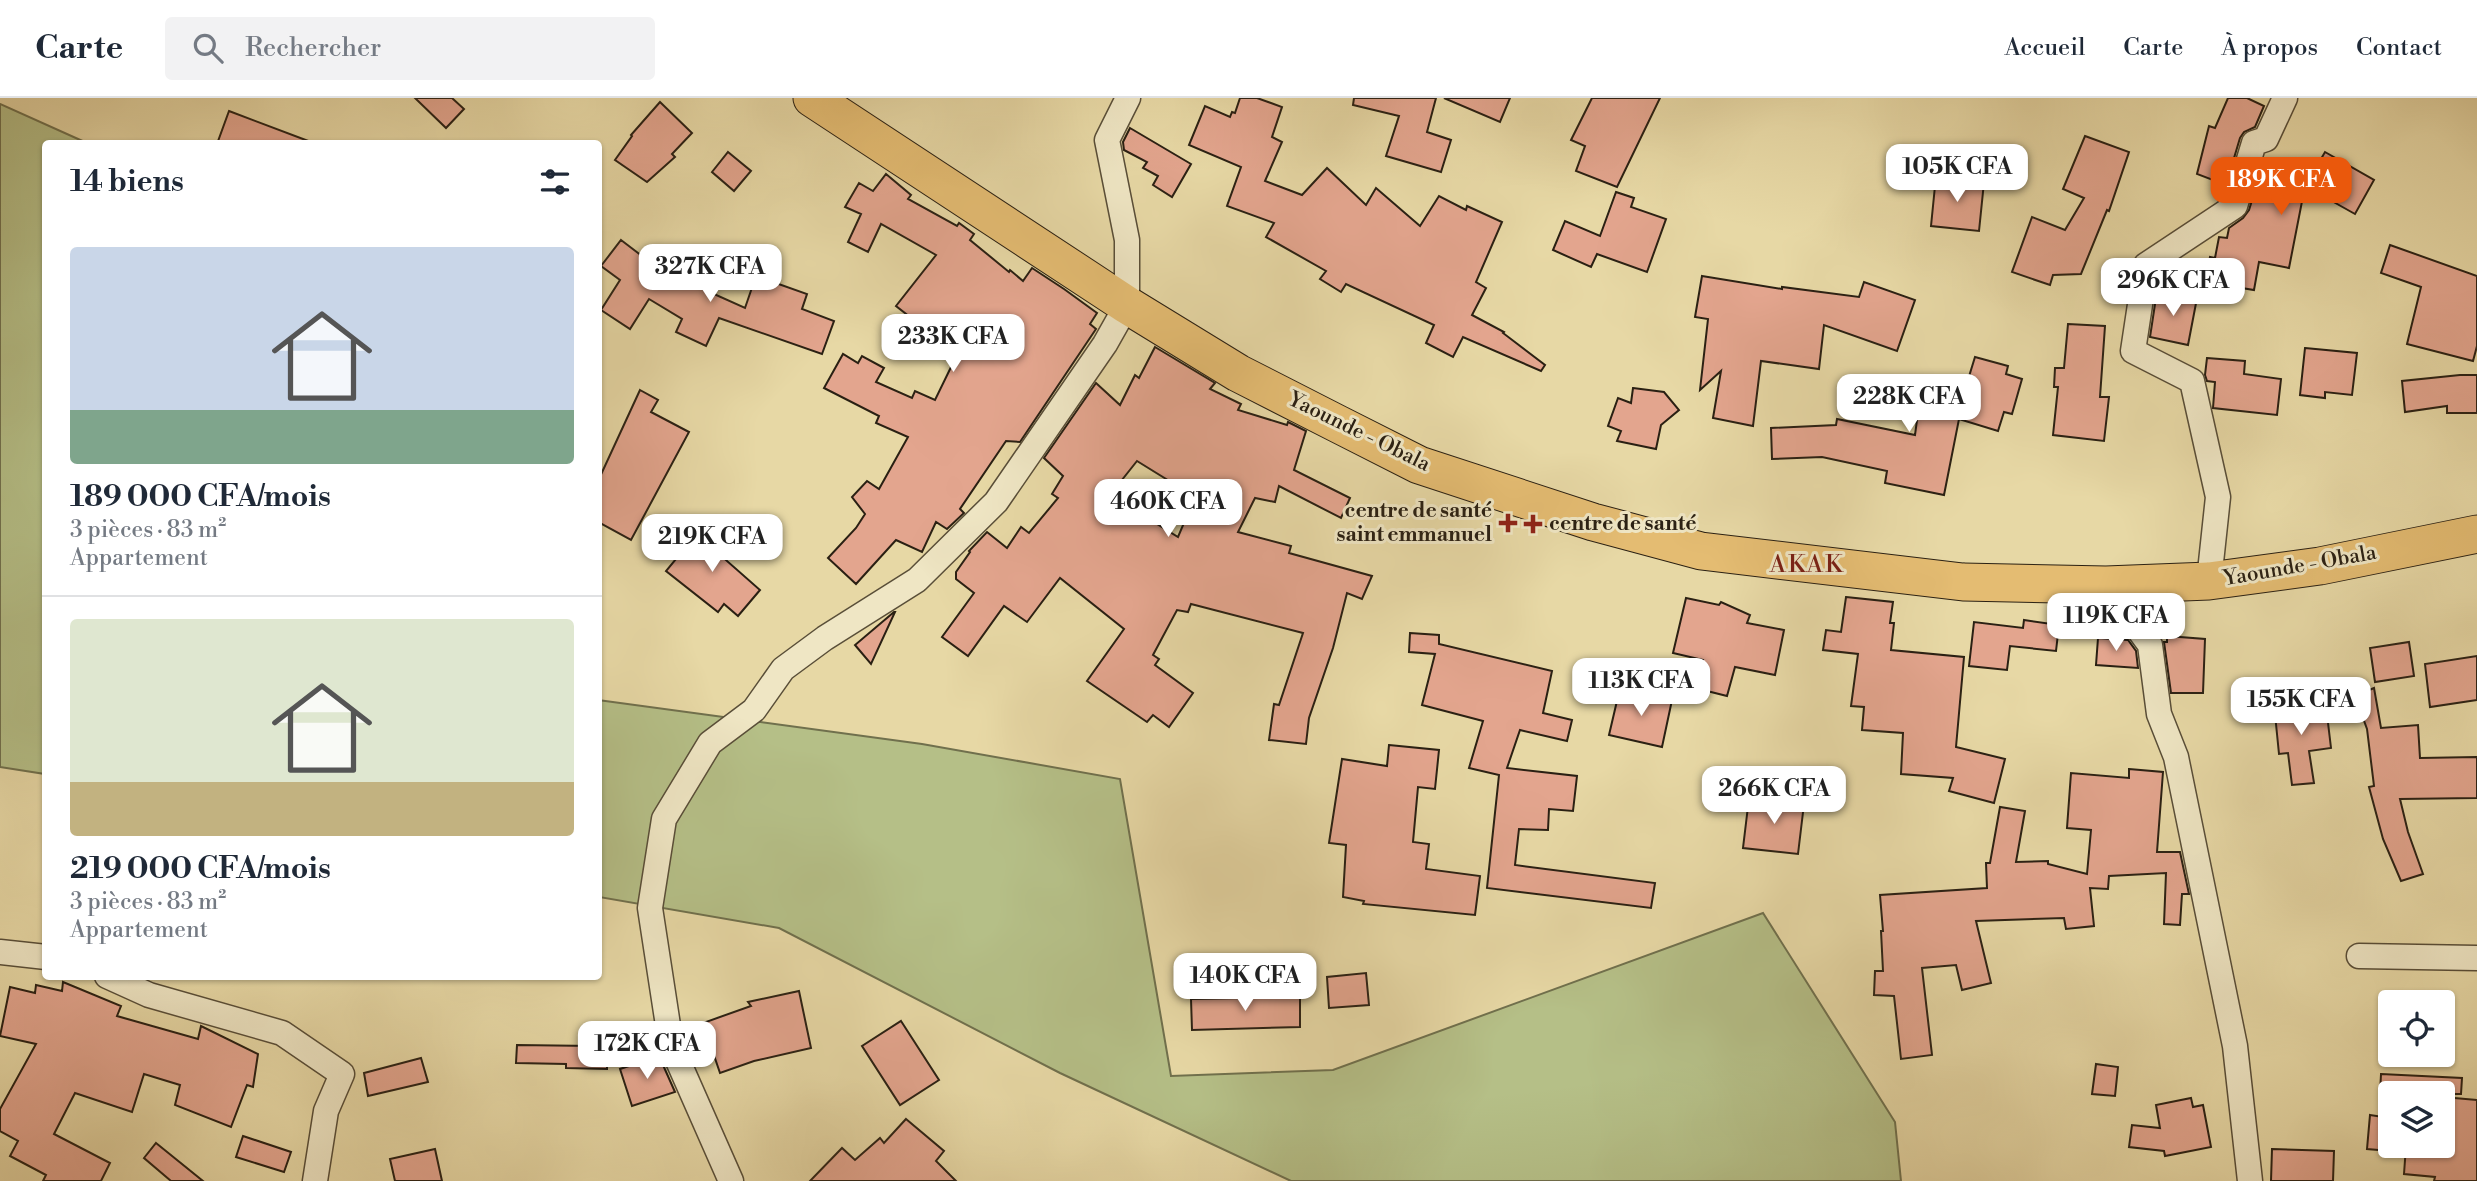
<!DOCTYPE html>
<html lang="fr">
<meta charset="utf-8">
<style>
:root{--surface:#fff;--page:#f2f2f3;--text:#1f2937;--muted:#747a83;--line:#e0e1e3;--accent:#ea580c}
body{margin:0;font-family:"Libre Bodoni",serif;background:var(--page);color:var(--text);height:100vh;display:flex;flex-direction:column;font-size:26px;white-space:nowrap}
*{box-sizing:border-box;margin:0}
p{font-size:23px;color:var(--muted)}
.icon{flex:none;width:38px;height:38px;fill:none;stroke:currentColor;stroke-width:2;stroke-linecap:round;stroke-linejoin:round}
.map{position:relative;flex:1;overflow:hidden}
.drawer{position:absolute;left:42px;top:42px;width:560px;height:840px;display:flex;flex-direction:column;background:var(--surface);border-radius:7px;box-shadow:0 2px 5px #0004}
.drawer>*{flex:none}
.fabs{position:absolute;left:2378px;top:892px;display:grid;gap:14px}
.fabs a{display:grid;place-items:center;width:77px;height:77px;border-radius:7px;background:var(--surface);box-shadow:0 2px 5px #0004;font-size:35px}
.price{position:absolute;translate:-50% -60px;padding:0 16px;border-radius:14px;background:#fff;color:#222;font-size:23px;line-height:46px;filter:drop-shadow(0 2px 4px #0008)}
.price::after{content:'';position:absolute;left:50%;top:42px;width:21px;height:16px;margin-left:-10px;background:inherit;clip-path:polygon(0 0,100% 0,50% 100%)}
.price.on{background:var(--accent);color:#fff}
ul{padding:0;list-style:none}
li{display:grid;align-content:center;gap:14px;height:371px;padding:0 28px}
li+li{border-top:2px solid var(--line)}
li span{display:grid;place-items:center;height:217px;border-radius:7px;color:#555}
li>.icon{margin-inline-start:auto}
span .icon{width:126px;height:126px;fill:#fffc;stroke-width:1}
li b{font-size:30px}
h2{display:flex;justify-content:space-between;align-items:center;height:84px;padding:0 28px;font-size:30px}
header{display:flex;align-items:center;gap:42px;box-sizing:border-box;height:98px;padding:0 35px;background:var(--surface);border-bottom:2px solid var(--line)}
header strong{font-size:33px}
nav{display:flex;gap:38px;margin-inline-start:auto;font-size:24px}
.search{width:490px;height:63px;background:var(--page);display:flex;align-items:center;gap:18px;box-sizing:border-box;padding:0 24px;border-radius:7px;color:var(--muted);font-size:26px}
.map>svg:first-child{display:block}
.green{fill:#b5bf87;stroke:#70704d;stroke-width:2}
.building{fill:#e3a58e;stroke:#2a2013;stroke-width:2;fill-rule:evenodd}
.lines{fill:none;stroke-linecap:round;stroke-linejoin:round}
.minor-casing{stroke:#594e38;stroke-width:27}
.highway-casing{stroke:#2a2013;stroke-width:39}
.minor{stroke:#efe6c4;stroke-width:24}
.highway{stroke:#e4bc72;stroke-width:37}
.poi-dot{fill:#8f2418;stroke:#efe6c4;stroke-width:2.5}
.labels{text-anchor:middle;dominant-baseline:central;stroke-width:6;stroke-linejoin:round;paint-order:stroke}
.street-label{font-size:21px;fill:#2a2013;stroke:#efe6c4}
.poi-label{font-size:21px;font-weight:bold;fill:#2a2013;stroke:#efe6c4;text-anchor:end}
.quarter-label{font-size:24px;letter-spacing:2px;fill:#7a1f14;stroke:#efe6c4}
</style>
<header>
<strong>Carte</strong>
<div class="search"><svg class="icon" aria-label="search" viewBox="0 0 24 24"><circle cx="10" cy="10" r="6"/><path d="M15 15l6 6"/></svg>Rechercher</div>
<nav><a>Accueil</a><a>Carte</a><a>À propos</a><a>Contact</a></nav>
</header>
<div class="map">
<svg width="2477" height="1083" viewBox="0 0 2477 1083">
<rect width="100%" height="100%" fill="#e7d8a5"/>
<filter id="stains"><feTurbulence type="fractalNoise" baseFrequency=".00286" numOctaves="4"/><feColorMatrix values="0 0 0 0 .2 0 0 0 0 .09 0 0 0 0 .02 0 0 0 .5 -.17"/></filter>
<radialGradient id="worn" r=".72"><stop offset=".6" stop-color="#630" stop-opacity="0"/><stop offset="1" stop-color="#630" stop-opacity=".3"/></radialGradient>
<g class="green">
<path d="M0 6 87 45 46 46 45 676 0 669Z"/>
<path d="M598 602 922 646 1120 681 1171 978 1333 972 1763 815 1895 1024 1901 1083H1291L1060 975 779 830 599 799Z"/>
</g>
<g class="building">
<path d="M415 0H452L464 11 446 30Z"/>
<path d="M1240 0H1257L1282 9 1272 39 1282 44 1265 83 1302 97 1327 70 1366 107 1376 90 1420 128 1439 98 1466 112 1467 108 1502 124 1476 184 1486 190 1472 217 1504 234 1503 235 1545 267 1541 273 1463 239 1453 259 1426 245 1434 227 1346 186 1341 194 1320 181 1326 173 1266 139 1274 125 1227 108 1241 69 1189 47 1205 8 1230 19 1232 14 1235 15Z"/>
<path d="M1354 0H1436L1427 34 1451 42 1441 74 1386 58 1399 18 1353 7Z"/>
<path d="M1444 0H1510L1500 24Z"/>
<path d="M1592 0H1660L1617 89 1576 73 1585 48 1571 42Z"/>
<path d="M2228 0H2247L2264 8 2255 29 2244 34 2240 40 2226 87 2197 76 2209 28 2215 30Z"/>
<path d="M660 4 692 35 672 56 675 59 647 84 615 62 632 38 631 37Z"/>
<path d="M229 13 311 44V46H217Z"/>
<path d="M1130 30 1191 66 1172 99 1153 87 1158 78 1143 70 1147 64 1124 52 1123 44Z"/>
<path d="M2085 38 2129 54 2109 113 2107 112 2081 176 2053 177 2050 187 2012 174 2032 119 2065 132 2084 100 2063 91Z"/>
<path d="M728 54 751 73 734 93 712 74Z"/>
<path d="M2325 54 2374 82 2355 116 2305 88 2289 170 2259 164 2254 192 2205 184 2210 159 2215 160 2219 139 2227 140 2229 130 2243 120 2249 112 2265 61 2314 73Z"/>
<path d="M886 76 911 97 908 101 957 128 959 125 974 136 970 142 1009 174 1010 172 1023 183 1032 170 1064 191 1097 215 1090 226 1096 231 1020 344 1006 343 960 411 964 415 947 431 936 424 922 454 896 442 856 486 828 460 856 430 865 416 852 399 867 383 879 391 908 339 876 325 879 318 824 290 843 256 858 265 862 258 884 270 876 284 912 300 915 293 935 302 953 265 917 241 924 230 896 208 936 157 881 126 868 154 848 144 861 116 845 109 859 85 873 93Z"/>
<path d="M1936 78 1984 84 1979 133 1931 128Z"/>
<path d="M1616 94 1634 100 1631 109 1666 121 1647 174 1597 156 1591 169 1553 152 1565 123 1600 138Z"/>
<path d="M621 142 642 158 685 183 745 210 756 178 807 196 802 211 834 223 822 256 719 220 706 248 676 234 682 221 649 201 630 231 601 212 620 182 601 168Z"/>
<path d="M2390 147 2477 178V248L2473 263 2407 246 2421 189 2381 175Z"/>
<path d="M1702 178 1782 191V189L1859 199 1864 184 1915 202 1897 253 1824 227 1819 271 1761 263 1753 328 1713 320 1721 273 1700 292 1708 221 1695 219Z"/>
<path d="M2157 193 2197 200 2188 247 2150 239Z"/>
<path d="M2068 226 2105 228 2100 299H2109L2104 343 2053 337 2058 289H2054L2055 270H2064Z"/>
<path d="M1155 249 1215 285 1210 291 1241 306 1238 312 1287 327 1288 324 1306 333 1294 372 1350 400 1341 420 1279 388 1275 404 1255 400 1238 434 1291 448 1289 455 1372 478 1362 501 1347 495 1333 550 1309 620 1306 646 1269 642 1274 606 1279 607 1303 535 1191 506 1188 514 1177 512 1153 557 1159 561 1155 567 1193 595 1169 629 1153 617 1147 624 1087 583 1124 531 1060 480 1027 524 1004 508 968 558 942 539 974 495 956 481V474L970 454 969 453 987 434 1007 450 1021 429 1029 435 1058 400 1052 396 1063 378 1044 360 1096 285 1120 307 1135 277 1139 280ZM1137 363 1195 399 1178 439 1114 399 1117 394 1114 392Z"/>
<path d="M2305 250 2357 255 2352 297 2325 294V300L2300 297Z"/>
<path d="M1975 259 2008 268 2006 276 2022 281 2012 316 2004 314 1998 333 1959 321 1944 397 1885 385 1887 373 1822 359 1772 361 1771 330 1836 327 1837 321 1915 337 1919 307 1959 311Z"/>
<path d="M2207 260 2245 263 2244 276 2281 281 2277 317 2213 310 2215 284 2207 283 2205 277Z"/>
<path d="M2460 277H2477V315H2447V308L2405 314 2402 283Z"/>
<path d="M1633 290 1664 294 1679 312 1661 327 1656 351 1617 343 1621 333 1608 328 1618 300 1631 305Z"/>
<path d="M640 292 658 302 651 314 689 334 631 442 598 424V383Z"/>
<path d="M704 427 727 446 719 456 760 492 738 518 724 506 718 514 666 473Z"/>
<path d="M1846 499 1893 504 1890 525H1894L1891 552 1964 559 1956 649 2005 661 1994 705 1949 693 1953 680 1901 676 1903 635 1862 632 1864 609 1851 608 1858 556 1823 552 1826 532 1841 534Z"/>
<path d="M1686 500 1719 507 1721 504 1750 517 1747 525 1784 532 1775 577 1735 569 1727 598 1695 590 1703 562 1673 555Z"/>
<path d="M894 514H895L871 566 855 547Z"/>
<path d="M2024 522 2059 527 2056 553 2010 548 2007 572 1969 568 1974 524 2023 530Z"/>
<path d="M1410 535 1439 537V546L1552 573 1543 615 1572 622 1567 643 1520 632 1507 670 1577 678 1573 713 1549 711 1548 732 1519 731 1515 767 1655 785 1651 810 1487 790 1499 677 1469 670 1483 623 1422 607 1435 556 1409 554Z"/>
<path d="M2167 538 2205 541 2203 595H2171L2164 544H2167Z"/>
<path d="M2098 540 2128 542 2136 553 2138 570 2096 567Z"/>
<path d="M2409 544 2414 578 2375 584 2370 550Z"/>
<path d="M2477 558V602L2430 609 2425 566Z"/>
<path d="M1620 590 1672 602 1662 649 1609 637Z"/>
<path d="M2374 590 2381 630 2418 627 2420 660 2477 659V700L2400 701 2408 734 2423 776 2401 783 2383 741 2369 689 2374 688 2367 631 2355 598Z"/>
<path d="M2305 603 2306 610 2326 608 2331 650 2309 653 2314 685 2292 687 2288 655 2279 656 2274 606Z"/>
<path d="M1389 647 1439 652 1435 691 1418 689 1413 744 1429 746 1426 771 1480 778 1475 817 1363 806 1364 803 1343 799 1346 747 1329 745 1342 661 1387 668Z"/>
<path d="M2129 671 2163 674 2157 754H2180L2189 796H2182L2180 827 2164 826 2166 775 2109 778 2108 791 2090 790 2094 828 2066 831 2064 820 1976 823 1991 885 1962 892 1956 867 1922 870 1932 957 1901 961 1894 898 1874 897 1875 873H1883L1881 833H1883L1880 797 1987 790 1986 765H1990L2000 709 2025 713 2016 764 2048 763V766L2087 776 2091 732 2067 730 2071 675 2129 680Z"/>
<path d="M1749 700 1804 706 1798 756 1743 750Z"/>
<path d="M1366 875 1369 907 1329 910 1327 879Z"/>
<path d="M63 884 121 908 117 918 198 941 201 928 258 956 253 989 247 987 231 1029 175 1007 180 987 144 976 132 1014 75 995 54 1036 110 1065 101 1083H43L46 1077 10 1058 18 1043 0 1033V1011L36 946 0 938 10 889 35 895 36 887 62 893Z"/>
<path d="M799 893 811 950 754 963 720 975 703 925 751 908 748 904Z"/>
<path d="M1300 899V929L1192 932 1191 901Z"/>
<path d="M901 923 939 982 900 1007 862 948Z"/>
<path d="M517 947 593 948V952H607V971L566 970V966L516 965Z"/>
<path d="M659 958 675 994 632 1008 620 971Z"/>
<path d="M421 960 428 984 368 998 364 975Z"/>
<path d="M2096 966 2118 969 2115 998 2092 996Z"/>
<path d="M2381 976 2462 980 2461 996H2380Z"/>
<path d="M2443 999 2477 1002V1083H2434L2435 1079 2404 1076 2406 1048H2443Z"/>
<path d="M2191 1000 2193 1009 2203 1007 2211 1049 2165 1058 2164 1053 2129 1049 2132 1027 2160 1030 2156 1007Z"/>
<path d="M2370 1017 2390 1020V1053L2367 1051Z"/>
<path d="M906 1021 944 1053 936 1063 956 1083H810L842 1050 855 1062 880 1040 884 1045Z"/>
<path d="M243 1038 291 1054 284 1074 236 1059Z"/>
<path d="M156 1045 203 1083H171L144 1060Z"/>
<path d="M435 1051 442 1083H395L390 1061Z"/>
<path d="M2272 1051 2334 1053 2333 1083H2271Z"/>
</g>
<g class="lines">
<g class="minor-casing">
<g id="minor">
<path d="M2209 483 2218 399 2192 283 2133 253 2146 167 2235 108 2254 45 2266 41 2285 0"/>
<path d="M2106 487 2150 547 2159 616 2176 659 2235 948 2250 1083"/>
<path d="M0 854 46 859"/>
<path d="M2359 858 2477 860"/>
<path d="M107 878 149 897 282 935 342 976 326 1013 315 1083"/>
<path d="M731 1083 671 947 650 810 664 721 710 645 754 612 783 571 825 540 917 482 996 404 1105 246 1127 207V142L1107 42 1128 0"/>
</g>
</g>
<g class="highway-casing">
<path id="highway" d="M812 0 1127 207 1238 275 1338 326 1419 367 1593 424 1701 453 1963 484 2106 487 2209 483 2320 468 2477 436"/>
</g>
<use href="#minor" class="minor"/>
<use href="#highway" class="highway"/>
</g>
<g class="poi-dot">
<path d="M1504.5 414.5h7v7h7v7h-7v7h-7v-7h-7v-7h7z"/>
<path d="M1529.5 415.5h7v7h7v7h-7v7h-7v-7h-7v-7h7z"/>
</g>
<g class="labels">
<g class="street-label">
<text transform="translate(1359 334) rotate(26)">Yaounde - Obala</text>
<text transform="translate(2300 468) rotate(-10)">Yaounde - Obala</text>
</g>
<g class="poi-label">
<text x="1492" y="413">centre de santé<tspan x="1492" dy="24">saint emmanuel</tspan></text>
<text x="1549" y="426" text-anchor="start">centre de santé</text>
</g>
<g class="quarter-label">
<text x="1807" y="467">AKAK</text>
</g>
</g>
<rect width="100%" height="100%" filter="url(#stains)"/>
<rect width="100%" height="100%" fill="url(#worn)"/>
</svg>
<div class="fabs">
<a><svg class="icon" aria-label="locate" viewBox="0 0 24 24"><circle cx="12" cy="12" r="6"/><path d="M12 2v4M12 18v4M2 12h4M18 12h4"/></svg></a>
<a><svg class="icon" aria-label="layers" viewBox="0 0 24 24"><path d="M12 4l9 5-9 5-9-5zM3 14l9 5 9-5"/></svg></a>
</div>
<b class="price" style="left:1957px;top:106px">105K CFA</b>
<b class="price on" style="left:2281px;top:119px">189K CFA</b>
<b class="price" style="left:710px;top:206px">327K CFA</b>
<b class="price" style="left:2173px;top:220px">296K CFA</b>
<b class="price" style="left:953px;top:276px">233K CFA</b>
<b class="price" style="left:1909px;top:336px">228K CFA</b>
<b class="price" style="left:1168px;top:441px">460K CFA</b>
<b class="price" style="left:712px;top:476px">219K CFA</b>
<b class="price" style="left:2116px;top:555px">119K CFA</b>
<b class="price" style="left:1641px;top:620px">113K CFA</b>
<b class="price" style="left:2301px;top:639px">155K CFA</b>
<b class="price" style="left:1774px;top:728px">266K CFA</b>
<b class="price" style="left:1245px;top:915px">140K CFA</b>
<b class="price" style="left:647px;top:983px">172K CFA</b>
<section class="drawer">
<h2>14 biens<svg class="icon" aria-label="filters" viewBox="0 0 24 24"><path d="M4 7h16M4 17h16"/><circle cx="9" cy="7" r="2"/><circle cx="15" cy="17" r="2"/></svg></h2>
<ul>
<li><span style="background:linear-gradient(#c9d6e8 75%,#7fa58c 0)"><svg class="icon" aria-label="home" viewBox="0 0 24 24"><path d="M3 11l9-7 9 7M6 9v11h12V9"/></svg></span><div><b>189 000 CFA/mois</b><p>3 pièces · 83 m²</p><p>Appartement</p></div></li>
<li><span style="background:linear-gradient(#dfe7d0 75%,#c2b280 0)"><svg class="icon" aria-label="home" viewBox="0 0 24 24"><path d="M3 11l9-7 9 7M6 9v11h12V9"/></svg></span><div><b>219 000 CFA/mois</b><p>3 pièces · 83 m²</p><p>Appartement</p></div></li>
</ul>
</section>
</div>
